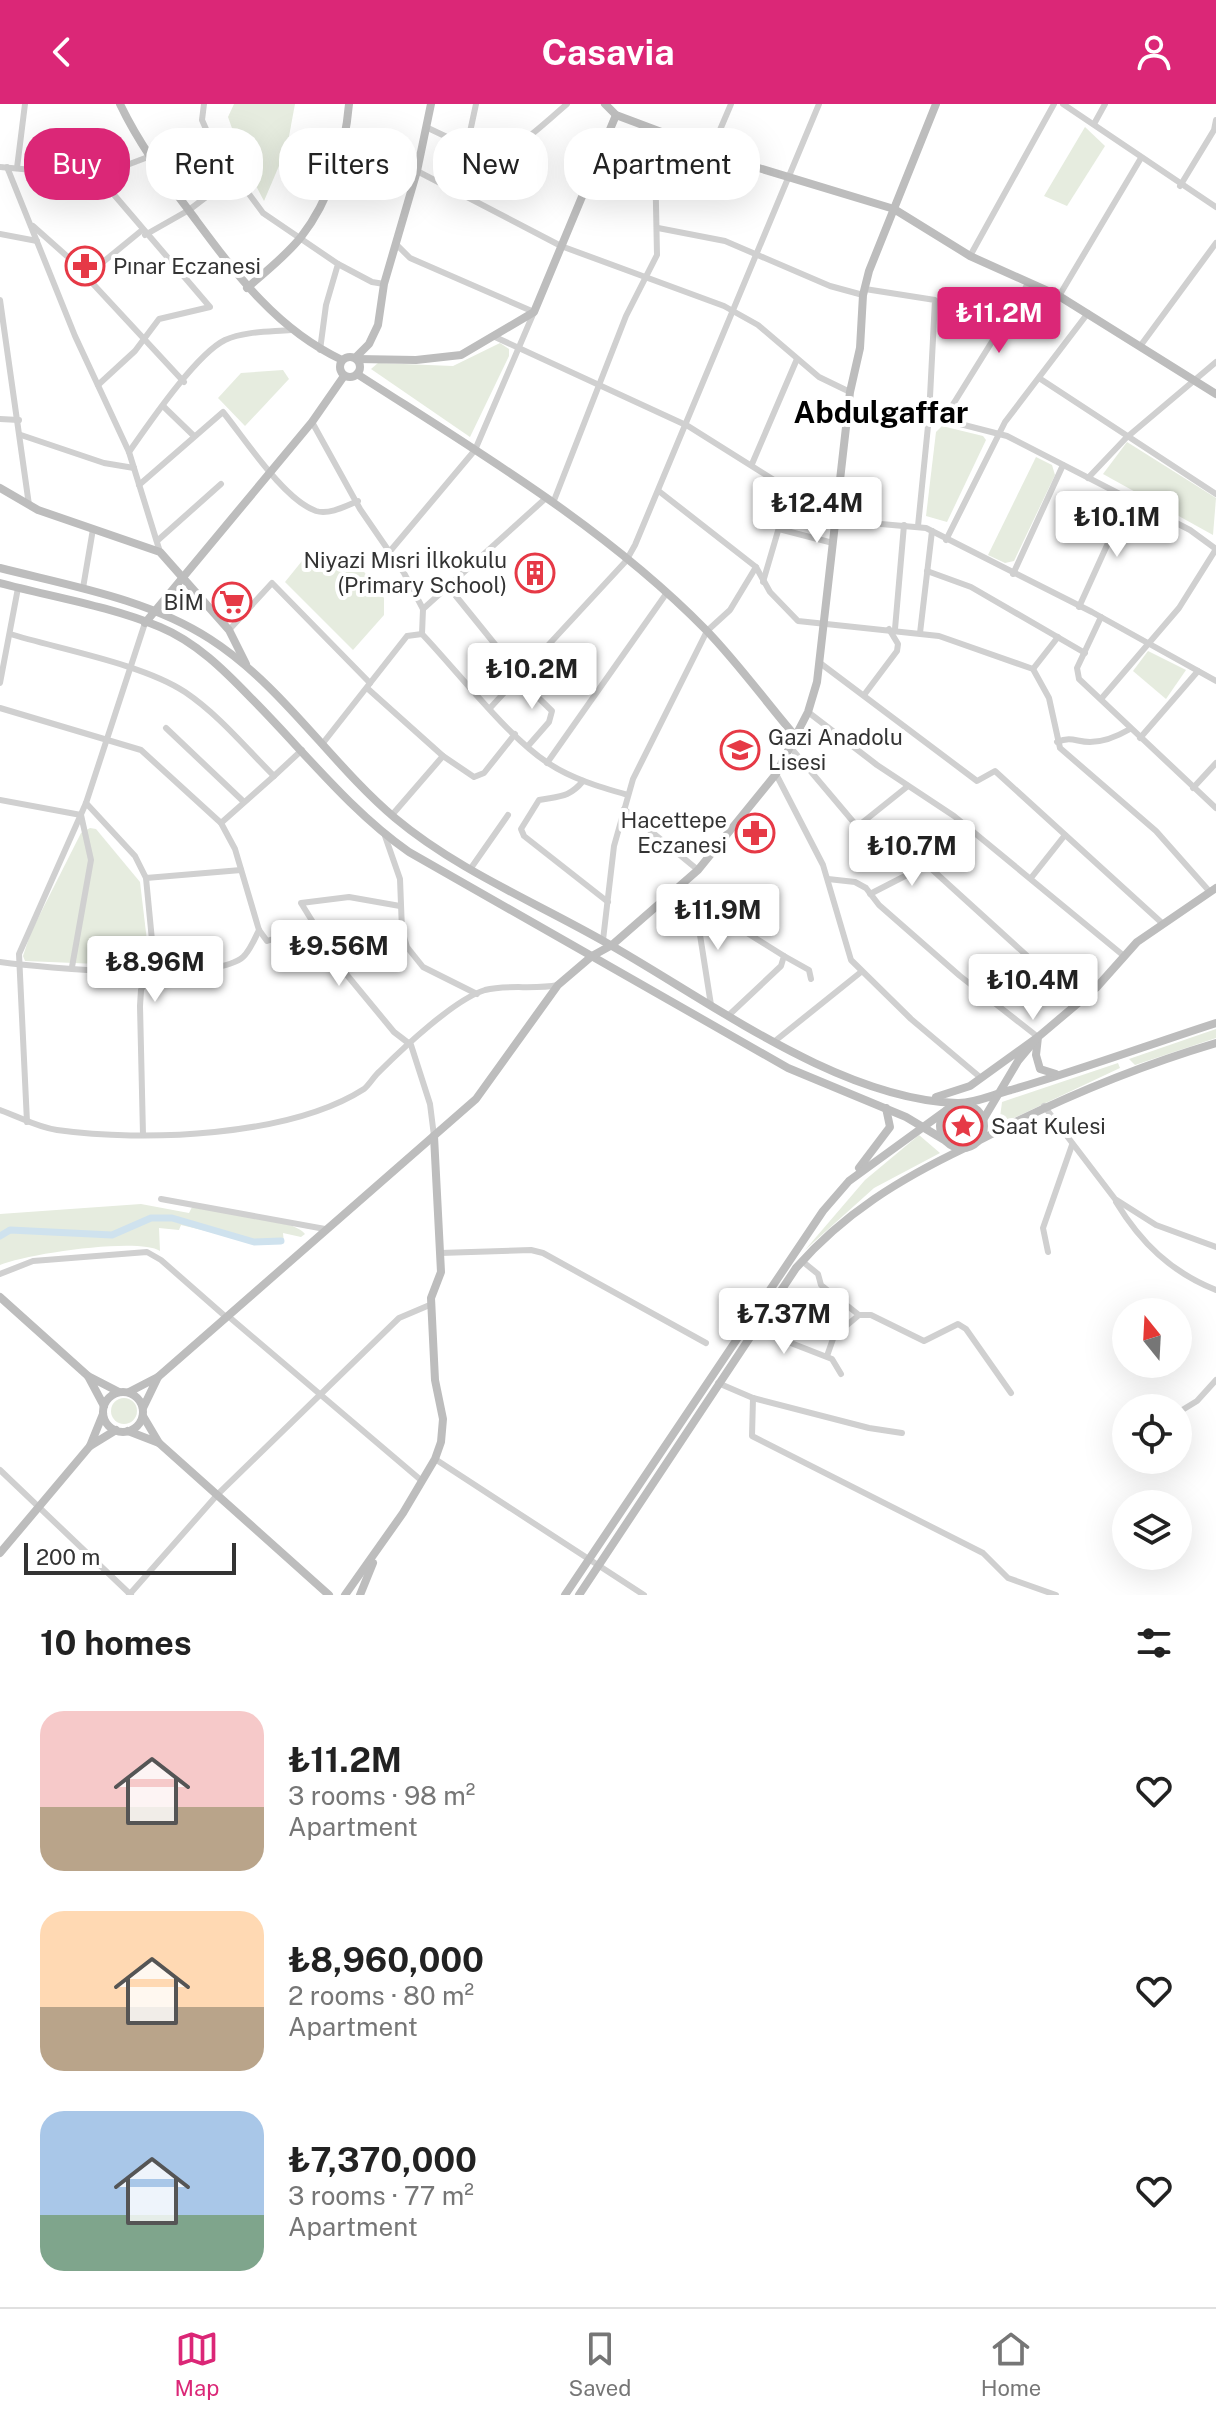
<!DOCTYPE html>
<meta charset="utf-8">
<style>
:root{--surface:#fff;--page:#f2f2f2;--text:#222;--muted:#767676;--line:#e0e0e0;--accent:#db2777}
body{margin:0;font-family:"Public Sans",sans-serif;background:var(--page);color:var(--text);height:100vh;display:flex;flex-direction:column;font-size:30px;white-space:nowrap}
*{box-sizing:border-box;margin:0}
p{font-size:26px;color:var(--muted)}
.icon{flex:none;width:44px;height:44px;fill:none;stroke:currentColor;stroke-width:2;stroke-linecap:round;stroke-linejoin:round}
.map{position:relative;height:1491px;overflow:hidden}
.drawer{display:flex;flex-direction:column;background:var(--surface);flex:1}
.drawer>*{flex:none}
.top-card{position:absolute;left:24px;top:24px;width:800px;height:72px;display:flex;gap:16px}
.needle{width:52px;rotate:342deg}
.controls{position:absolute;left:1112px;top:1194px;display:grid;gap:16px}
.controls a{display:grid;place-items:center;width:80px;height:80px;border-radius:50%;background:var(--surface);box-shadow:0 8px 32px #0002;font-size:40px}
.scale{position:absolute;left:24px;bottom:20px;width:212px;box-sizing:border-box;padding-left:8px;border:4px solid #333;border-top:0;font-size:22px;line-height:28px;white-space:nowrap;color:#333;-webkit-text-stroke:6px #fff;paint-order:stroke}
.price{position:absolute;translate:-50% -68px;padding:0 18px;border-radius:8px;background:#fff;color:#222;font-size:26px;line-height:52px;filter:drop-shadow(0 2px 4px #0008)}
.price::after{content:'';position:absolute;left:50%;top:48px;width:24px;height:18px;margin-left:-12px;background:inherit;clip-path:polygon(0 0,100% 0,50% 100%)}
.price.selected{background:var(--accent);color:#fff}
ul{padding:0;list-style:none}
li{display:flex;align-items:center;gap:24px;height:200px;padding:0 40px}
li span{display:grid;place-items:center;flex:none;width:224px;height:160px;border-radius:24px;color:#555}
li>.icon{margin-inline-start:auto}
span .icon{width:96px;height:96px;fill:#fffc;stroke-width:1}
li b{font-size:34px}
h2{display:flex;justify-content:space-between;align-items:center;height:96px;padding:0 40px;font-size:34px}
.chip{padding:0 28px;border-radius:32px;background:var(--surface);box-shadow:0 8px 32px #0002;font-size:28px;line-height:72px}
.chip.selected{background:var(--accent);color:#fff}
header{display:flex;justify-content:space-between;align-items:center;height:104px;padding:0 40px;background:var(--accent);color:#fff;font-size:36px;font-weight:700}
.dock{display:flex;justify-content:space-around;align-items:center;height:112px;border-top:2px solid var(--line);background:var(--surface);font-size:22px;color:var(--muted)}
.dock a{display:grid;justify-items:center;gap:4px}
.dock .selected{color:var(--accent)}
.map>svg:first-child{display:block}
.green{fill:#e6ecdf}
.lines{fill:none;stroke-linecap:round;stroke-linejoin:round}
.canal{stroke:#cfe2ee;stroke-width:7}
.street{stroke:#d0d0d0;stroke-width:6}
.secondary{stroke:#bdbdbd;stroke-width:8}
.labels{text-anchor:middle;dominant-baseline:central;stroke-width:8;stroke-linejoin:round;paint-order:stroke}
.poi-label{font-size:22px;fill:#333;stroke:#fff;text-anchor:start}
.district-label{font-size:30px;font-weight:bold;fill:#000;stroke:#fff}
</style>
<header><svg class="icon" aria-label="back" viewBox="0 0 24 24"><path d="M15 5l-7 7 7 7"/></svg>Casavia<svg class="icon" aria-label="person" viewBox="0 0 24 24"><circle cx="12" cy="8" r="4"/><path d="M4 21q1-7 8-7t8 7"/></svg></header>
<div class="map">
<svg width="1216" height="1491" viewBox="0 0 1216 1491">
<rect width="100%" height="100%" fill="#fff"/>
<g class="green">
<path d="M234 0H295L287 43 264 97 245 61 228 13Z"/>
<path d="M1085 23 1105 42 1067 102 1044 92Z"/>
<path d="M500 239 509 245V252L470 333 371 265 378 259 453 262Z"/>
<path d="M283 266 289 275 245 322 218 294 241 269Z"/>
<path d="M942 322 983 332 986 336 947 418 926 412 936 328Z"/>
<path d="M1127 338 1216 394 1213 431 1103 370Z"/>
<path d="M1036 353 1052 361 1055 371 1014 457 1005 459 988 451Z"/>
<path d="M306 452 328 471 352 452 384 494V511L353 546 285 478Z"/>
<path d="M1148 547 1186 566 1166 595 1133 567Z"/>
<path d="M90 724 96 725 140 778 149 854 147 862 25 857 23 852 31 828 81 729Z"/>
<path d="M1216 925V934L1135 961 1129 955Z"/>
<path d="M1118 959 1120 964 999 1021 1002 998Z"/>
<circle cx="963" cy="1022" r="12"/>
<path d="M919 1031 940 1049 874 1084 805 1146 865 1076Z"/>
<path d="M141 1100 189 1109 192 1103C215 1108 293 1114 305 1130L301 1133 283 1129 284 1139H256L181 1121 179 1126 159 1124 160 1147C139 1133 25 1150 0 1161V1110Z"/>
<circle cx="124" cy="1307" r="13"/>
</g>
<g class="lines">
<path class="canal" d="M0 1132 10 1126 112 1131 151 1114H172L254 1138 281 1137"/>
<g class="street">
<path d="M204 0 202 16 228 75"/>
<path d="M1063 0 1216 103"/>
<path d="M1094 20 1105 0"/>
<path d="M426 23C506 62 503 55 567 0"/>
<path d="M345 40 417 67 561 142 724 202 758 221 819 273 850 288"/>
<path d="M467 42 476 0"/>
<path d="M711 47 731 0"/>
<path d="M0 63 98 72 148 53"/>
<path d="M7 63 75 232 129 348 160 448"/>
<path d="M17 64 25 0"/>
<path d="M1180 82 1214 26 1216 16"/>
<path d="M33 122 69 154 184 278"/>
<path d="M658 124 725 137 830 182 863 191"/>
<path d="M0 130 37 137"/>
<path d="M145 131 189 106 235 71 263 109 338 160 326 201 320 246"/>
<path d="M970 152 1054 0"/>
<path d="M338 160 372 178 384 180"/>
<path d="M86 172 141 127"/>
<path d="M865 185 935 196 929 312 918 422"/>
<path d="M1059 192 1141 54"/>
<path d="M0 196 29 401"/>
<path d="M495 233 688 322 790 386 839 394"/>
<path d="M1141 241 1216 139"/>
<path d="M1039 274 1216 390"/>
<path d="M98 281 135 247 159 215 210 203 98 72"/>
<path d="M163 302 194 332"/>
<path d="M849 304 929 312 1007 332 1190 426 1216 445"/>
<path d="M0 315 19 316"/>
<path d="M948 316 952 302 1029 178"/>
<path d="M312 318 360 405 404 469 423 505 422 530C458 568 506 631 548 659 572 675 600 683 628 691"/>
<path d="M21 331 104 359 134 364"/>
<path d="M129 348C148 321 196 250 225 236 245 227 270 228 291 226"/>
<path d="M752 360 797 255"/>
<path d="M1088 374 1126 334 1216 258"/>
<path d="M139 381 223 308C245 335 284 396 316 407 329 411 346 402 358 397"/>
<path d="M660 388 756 463 770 488 798 517 939 532 1033 565 1049 594 1060 644 1156 727 1210 788"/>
<path d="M553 399 626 212 657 151 655 53 661 28"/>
<path d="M836 416 926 424 1092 508 1216 577"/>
<path d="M779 425 833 439"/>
<path d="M946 436 1005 318 1088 209"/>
<path d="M157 437 221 380"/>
<path d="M391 446 475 346 534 208 410 154 397 141"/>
<path d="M927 467 971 483 1085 549"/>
<path d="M1013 470 1063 361"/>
<path d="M763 478 790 386"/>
<path d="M447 481 519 570"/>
<path d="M83 484 93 425"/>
<path d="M1079 503 1128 395"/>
<path d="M423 505 546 394"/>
<path d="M1101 513 1077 564 1079 575 1216 704"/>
<path d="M895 525 904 421"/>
<path d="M229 526 272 479 370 579"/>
<path d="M920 529 932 427"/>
<path d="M10 530C59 545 143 560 185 588 219 611 245 643 274 672L302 646"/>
<path d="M820 559 977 677 995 667 1162 819"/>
<path d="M1033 565 1058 533"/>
<path d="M517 573 552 607 549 618 528 642"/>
<path d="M0 579 18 484"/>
<path d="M367 584 443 652 474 673 484 669 515 630"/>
<path d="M864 591 897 547 898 540 889 525"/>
<path d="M1101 595 1179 504 1216 445"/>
<path d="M491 603 626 457 635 441 819 0"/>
<path d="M0 604 141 646 221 719 235 745 259 826 267 837 314 822"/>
<path d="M808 608 877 661 954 712 1124 852"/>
<path d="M166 624 244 698"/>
<path d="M1140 634 1198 567"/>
<path d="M1057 638C1072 632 1076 638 1090 638 1105 638 1118 632 1130 625"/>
<path d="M323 639 407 532 422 530"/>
<path d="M791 644 872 740"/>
<path d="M547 659 666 490"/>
<path d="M776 670 823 761 851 856 911 915 981 974"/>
<path d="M583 677C569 694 559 692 539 696L521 725 524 732 608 798"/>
<path d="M1193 684 1216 659"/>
<path d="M0 696 81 711 91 756 72 863"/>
<path d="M86 699 135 752 146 774 241 766"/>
<path d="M624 705 698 766"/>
<path d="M392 711 443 652"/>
<path d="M221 719 274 672"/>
<path d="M858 722 908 682"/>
<path d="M385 732 400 775 402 826 407 843 423 863 477 890"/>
<path d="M926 760 1079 899"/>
<path d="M471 764 508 711"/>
<path d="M1031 774 1065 731"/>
<path d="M828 775 855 778 866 784 879 801 960 872 1038 933"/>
<path d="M678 786 784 852 781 862 729 911"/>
<path d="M870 790 942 753"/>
<path d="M695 799 711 901"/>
<path d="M400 802 349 793 301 799 342 865 394 928 411 941 430 1000 434 1032"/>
<path d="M603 836 614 742 633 675 707 527 730 506 756 463"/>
<path d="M784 852 809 866 811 875"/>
<path d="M0 858C44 864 213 879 243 853 250 847 255 834 259 826"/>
<path d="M775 937 861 868"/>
<path d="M1044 1002 1115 1095 1156 1121 1216 1143"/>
<path d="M0 1006C20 1013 36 1023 57 1026 143 1038 289 1033 364 985 370 980 374 972 380 967 403 944 455 895 485 886 508 880 534 886 558 881"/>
<path d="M27 1018 19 850 86 699 145 519"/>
<path d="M143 1031 140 902 141 886 154 857 146 774"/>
<path d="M161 1095 325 1125"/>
<path d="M1116 1098C1141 1139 1171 1168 1216 1186"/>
<path d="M1048 1148 1043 1124 1072 1041"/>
<path d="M440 1149 531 1146 543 1149 706 1239"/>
<path d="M802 1157 818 1170 821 1181 859 1211 834 1232 827 1252"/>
<path d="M0 1170 33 1157 147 1148 161 1156 226 1213"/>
<path d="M859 1211H871L924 1237 958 1220 966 1225 1011 1289"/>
<path d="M228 1212 422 1377"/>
<path d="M755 1225 832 1255 841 1270"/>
<path d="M718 1279 753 1294 869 1324 902 1329"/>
<path d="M753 1294 752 1332 983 1449 1008 1474 1056 1491"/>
<path d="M1179 1308 1197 1297 1216 1276"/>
<path d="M435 1355 644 1491"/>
<path d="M0 1366 131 1491"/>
<path d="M129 1491 218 1390 399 1214 432 1200"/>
</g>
<g class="secondary">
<path d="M120 0C139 40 164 73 190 108 234 167 274 224 342 256"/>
<path d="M605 0 616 11 752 62 894 105 970 152 1059 192 1216 290"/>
<path d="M247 184C265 168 286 152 301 133 330 96 345 46 349 0"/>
<circle cx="350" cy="263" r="10"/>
<path d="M355 254 369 240 378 221 384 180 417 67 431 0"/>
<path d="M357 255 416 256 461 251 534 208 616 11"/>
<path d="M357 270C478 348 605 423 706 526 738 559 766 598 796 633"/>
<path d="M0 384 38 406 160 448 229 526 246 560"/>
<path d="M0 464C71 482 148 495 210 535 283 582 330 659 395 714 457 766 535 798 605 838 707 895 837 995 957 999 974 1000 994 990 1011 986 1080 966 1148 941 1216 919"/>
<path d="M0 479C53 493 109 502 160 523 196 538 224 566 251 594 302 645 349 706 409 748L788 964 906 1013 946 1037"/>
<path d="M145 519 312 318 344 272"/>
<path d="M1056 970 1040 965 1036 951 1038 933 1096 884 1137 838 1216 784"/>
<path d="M936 993 970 982 1038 933 1018 957 983 1016"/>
<circle cx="962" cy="1022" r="22"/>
<path d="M978 1037C1056 996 1132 964 1216 939"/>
<path d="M859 1064 890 1023 886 1004"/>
<path d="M0 1193 88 1272"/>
<path d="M158 1273 476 995 558 881 592 852 612 841 698 766 776 670 808 608 817 578 850 288 860 244 863 191 869 167 936 0"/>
<path d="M129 1288 158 1273 143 1304"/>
<circle cx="123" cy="1308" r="20"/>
<path d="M104 1302 88 1272 119 1288"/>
<path d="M103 1310 90 1342 116 1326"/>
<path d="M128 1327 159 1339 143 1312"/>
<path d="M159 1339 329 1491"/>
<path d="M0 1449 90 1342"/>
<path d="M345 1491 403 1409 435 1355 441 1338 443 1315 435 1276 431 1194 441 1168 434 1032"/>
<path d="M360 1491 373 1459"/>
<path d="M565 1491 823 1107 849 1077 948 1005"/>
<path d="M579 1491 796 1164C844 1109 900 1075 965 1044"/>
</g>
</g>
<defs>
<g id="pharmacy-ring" transform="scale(2)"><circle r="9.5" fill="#fff" stroke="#e63946" stroke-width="1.5"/><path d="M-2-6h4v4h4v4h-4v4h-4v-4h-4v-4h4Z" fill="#e63946"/></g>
<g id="building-ring" transform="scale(2)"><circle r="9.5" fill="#fff" stroke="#e63946" stroke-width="1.5"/><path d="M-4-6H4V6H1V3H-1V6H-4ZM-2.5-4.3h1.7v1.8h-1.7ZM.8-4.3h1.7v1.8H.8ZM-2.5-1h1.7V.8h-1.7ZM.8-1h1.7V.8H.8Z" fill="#e63946"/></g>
<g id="supermarket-ring" transform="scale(2)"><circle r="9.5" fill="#fff" stroke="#e63946" stroke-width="1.5"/><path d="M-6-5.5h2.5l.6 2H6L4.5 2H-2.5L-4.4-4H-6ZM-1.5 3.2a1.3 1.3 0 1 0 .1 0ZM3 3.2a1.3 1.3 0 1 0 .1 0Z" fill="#e63946"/></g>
<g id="school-ring" transform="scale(2)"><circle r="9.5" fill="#fff" stroke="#e63946" stroke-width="1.5"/><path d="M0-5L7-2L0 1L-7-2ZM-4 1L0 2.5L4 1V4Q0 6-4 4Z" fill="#e63946"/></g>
<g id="sight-ring" transform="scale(2)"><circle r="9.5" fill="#fff" stroke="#e63946" stroke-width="1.5"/><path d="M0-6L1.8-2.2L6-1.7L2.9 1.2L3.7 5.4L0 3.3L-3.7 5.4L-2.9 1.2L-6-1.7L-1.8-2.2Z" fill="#e63946"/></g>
</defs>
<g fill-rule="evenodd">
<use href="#pharmacy-ring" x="85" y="162"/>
<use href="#building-ring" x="535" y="469"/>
<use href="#supermarket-ring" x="232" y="498"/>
<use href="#school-ring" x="740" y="646"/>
<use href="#pharmacy-ring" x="755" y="729"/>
<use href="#sight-ring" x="963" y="1022"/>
</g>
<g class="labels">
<g class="poi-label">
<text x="113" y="162">Pınar Eczanesi</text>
<text x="507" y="456" text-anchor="end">Niyazi Mısri İlkokulu<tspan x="507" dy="25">(Primary School)</tspan></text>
<text x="204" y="498" text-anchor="end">BİM</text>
<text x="768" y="633">Gazi Anadolu<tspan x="768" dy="25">Lisesi</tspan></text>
<text x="727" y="716" text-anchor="end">Hacettepe<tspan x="727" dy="25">Eczanesi</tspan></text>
<text x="991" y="1022">Saat Kulesi</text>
</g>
<g class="district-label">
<text x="881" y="308">Abdulgaffar</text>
</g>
</g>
</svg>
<div class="controls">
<a><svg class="needle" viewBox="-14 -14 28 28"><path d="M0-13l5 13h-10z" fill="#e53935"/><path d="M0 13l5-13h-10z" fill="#767676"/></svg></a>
<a><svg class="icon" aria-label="locate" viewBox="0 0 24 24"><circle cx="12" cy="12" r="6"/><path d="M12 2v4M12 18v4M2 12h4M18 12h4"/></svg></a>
<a><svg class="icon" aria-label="layers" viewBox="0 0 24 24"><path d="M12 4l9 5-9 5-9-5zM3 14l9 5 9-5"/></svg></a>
</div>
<div class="scale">200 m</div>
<b class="price selected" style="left:999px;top:251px">₺11.2M</b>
<b class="price" style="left:817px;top:441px">₺12.4M</b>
<b class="price" style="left:1117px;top:455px">₺10.1M</b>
<b class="price" style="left:532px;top:607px">₺10.2M</b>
<b class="price" style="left:912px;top:784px">₺10.7M</b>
<b class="price" style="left:718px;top:848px">₺11.9M</b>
<b class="price" style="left:339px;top:884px">₺9.56M</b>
<b class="price" style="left:155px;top:900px">₺8.96M</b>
<b class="price" style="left:1033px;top:918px">₺10.4M</b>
<b class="price" style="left:784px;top:1252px">₺7.37M</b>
<div class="top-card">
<a class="chip selected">Buy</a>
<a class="chip">Rent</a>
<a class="chip">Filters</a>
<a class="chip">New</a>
<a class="chip">Apartment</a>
</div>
</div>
<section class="drawer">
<h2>10 homes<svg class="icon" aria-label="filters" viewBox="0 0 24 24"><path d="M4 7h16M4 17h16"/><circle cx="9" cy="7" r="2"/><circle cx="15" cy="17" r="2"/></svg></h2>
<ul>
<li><span style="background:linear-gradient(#f6c9c9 60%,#b9a48a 0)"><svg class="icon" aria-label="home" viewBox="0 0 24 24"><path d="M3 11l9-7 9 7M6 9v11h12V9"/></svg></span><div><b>₺11.2M</b><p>3 rooms · 98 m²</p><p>Apartment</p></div><svg class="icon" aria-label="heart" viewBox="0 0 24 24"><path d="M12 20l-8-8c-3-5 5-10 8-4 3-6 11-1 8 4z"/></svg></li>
<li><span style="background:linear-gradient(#ffd9b3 60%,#b9a48a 0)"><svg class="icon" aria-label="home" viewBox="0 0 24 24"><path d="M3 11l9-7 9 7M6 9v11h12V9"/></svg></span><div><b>₺8,960,000</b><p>2 rooms · 80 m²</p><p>Apartment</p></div><svg class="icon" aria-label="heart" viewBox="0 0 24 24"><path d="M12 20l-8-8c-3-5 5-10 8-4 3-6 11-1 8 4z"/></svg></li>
<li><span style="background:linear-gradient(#a9c7e8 65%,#7fa58c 0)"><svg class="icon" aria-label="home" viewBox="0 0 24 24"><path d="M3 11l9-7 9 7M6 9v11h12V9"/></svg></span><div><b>₺7,370,000</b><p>3 rooms · 77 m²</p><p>Apartment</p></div><svg class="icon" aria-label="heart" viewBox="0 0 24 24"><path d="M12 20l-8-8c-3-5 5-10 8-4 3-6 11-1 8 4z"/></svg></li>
</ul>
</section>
<nav class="dock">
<a class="selected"><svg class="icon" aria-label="map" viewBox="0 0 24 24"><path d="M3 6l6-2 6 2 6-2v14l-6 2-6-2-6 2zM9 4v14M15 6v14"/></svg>Map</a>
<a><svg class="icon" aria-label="saved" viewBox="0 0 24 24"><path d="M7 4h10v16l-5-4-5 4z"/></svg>Saved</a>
<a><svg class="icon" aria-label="home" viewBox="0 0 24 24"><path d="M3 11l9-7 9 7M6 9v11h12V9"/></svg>Home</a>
</nav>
